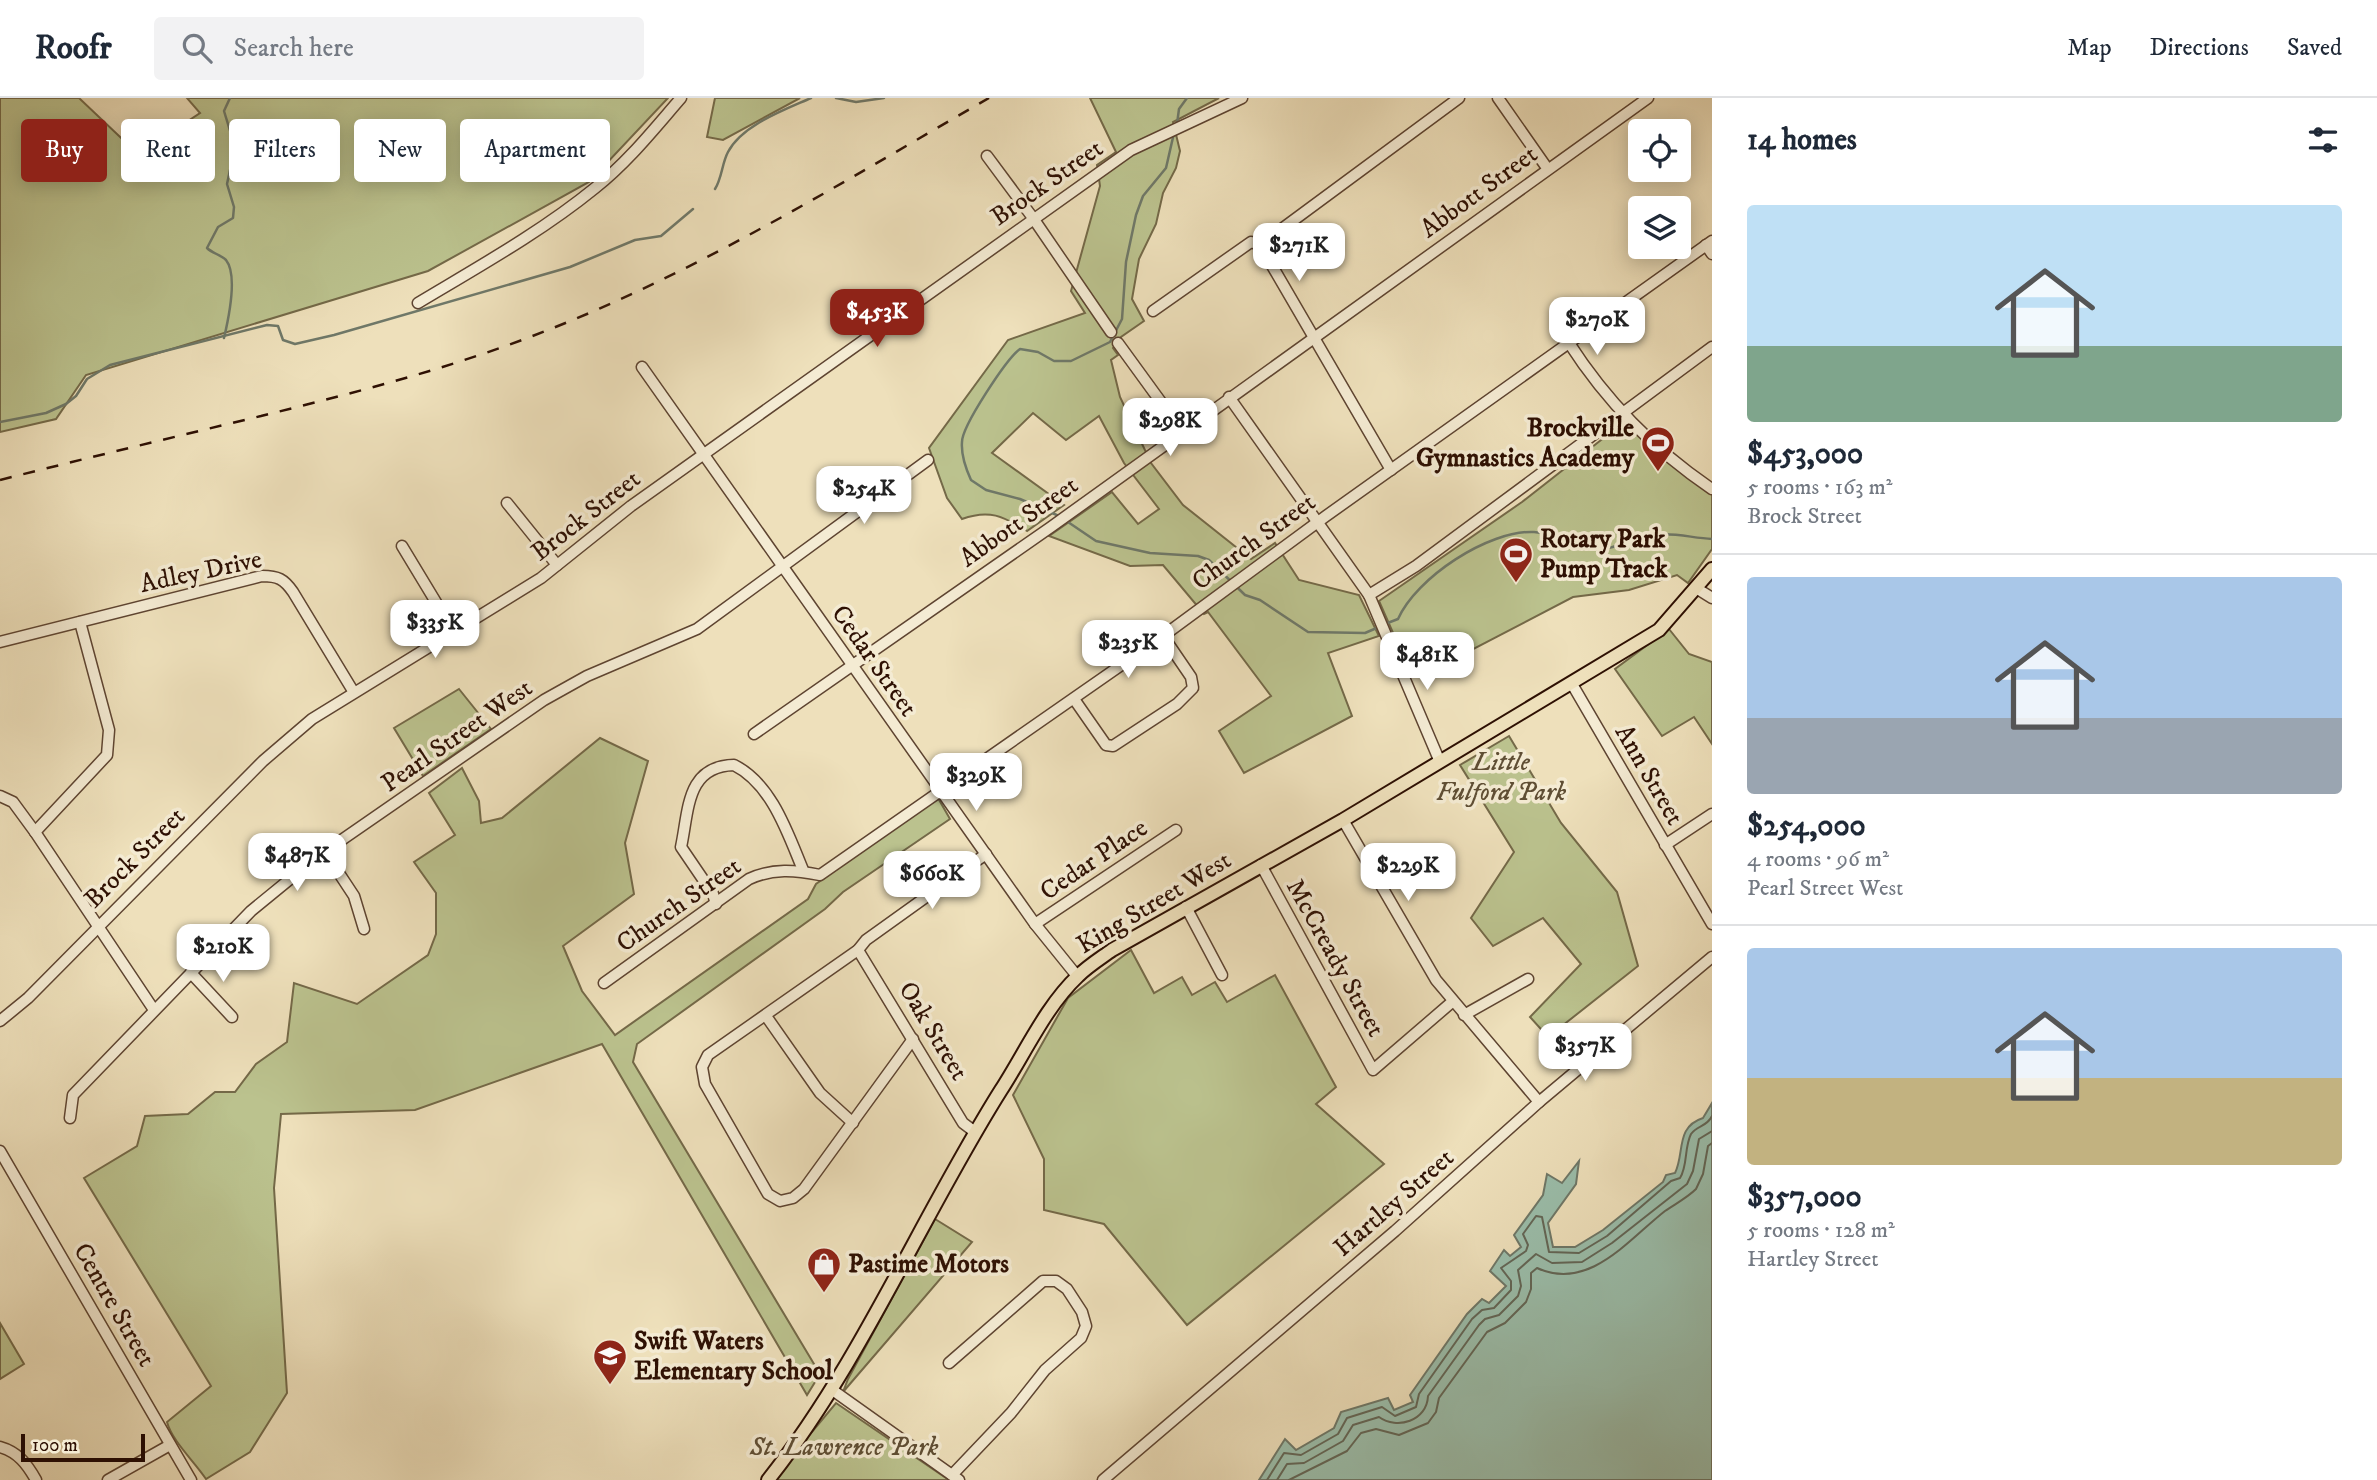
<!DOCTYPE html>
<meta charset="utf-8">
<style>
:root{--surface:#fff;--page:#f2f2f3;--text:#1f2937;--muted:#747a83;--line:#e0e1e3;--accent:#8f2418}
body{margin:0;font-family:"IM FELL DW Pica",serif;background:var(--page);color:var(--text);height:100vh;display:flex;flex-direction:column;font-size:26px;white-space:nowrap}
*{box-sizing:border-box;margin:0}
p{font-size:23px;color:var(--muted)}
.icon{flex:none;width:38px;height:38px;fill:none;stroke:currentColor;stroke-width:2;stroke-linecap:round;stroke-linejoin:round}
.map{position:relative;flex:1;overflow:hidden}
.drawer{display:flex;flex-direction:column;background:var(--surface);width:665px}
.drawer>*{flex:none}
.top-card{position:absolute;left:21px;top:21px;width:665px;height:63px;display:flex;gap:14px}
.buttons{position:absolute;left:1628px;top:21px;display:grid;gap:14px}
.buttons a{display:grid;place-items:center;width:63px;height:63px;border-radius:7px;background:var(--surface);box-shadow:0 4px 18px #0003;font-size:35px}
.scale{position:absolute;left:21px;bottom:18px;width:124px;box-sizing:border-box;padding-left:7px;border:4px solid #2e1003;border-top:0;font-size:19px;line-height:24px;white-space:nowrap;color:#2e1003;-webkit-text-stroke:5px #f4ebd3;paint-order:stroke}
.price{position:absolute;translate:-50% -60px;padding:0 16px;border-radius:14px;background:#fff;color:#222;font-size:23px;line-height:46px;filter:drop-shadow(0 2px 4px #0008)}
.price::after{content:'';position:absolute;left:50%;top:42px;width:21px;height:16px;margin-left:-10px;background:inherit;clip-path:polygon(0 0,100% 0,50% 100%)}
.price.on{background:var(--accent);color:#fff}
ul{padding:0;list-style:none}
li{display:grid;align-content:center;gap:14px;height:371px;padding:0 35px}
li+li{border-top:2px solid var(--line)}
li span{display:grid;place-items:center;height:217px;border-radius:7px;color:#555}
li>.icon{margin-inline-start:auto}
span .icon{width:126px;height:126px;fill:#fffc;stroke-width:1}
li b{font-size:30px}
h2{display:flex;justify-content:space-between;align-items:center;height:84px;padding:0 35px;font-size:30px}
.chip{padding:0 24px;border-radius:7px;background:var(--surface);box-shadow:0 4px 18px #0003;font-size:24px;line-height:63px}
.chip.on{background:var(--accent);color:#fff}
header{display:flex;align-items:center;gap:42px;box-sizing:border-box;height:98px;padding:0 35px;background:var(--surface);border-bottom:2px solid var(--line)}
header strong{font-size:33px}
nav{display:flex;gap:38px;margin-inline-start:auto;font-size:24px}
.search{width:490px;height:63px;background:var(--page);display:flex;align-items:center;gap:18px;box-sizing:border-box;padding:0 24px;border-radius:7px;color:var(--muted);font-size:26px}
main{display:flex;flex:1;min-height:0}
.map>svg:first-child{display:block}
.green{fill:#bbc28e;stroke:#746948;stroke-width:2}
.water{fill:#9bbeab;stroke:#6f7868;stroke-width:2}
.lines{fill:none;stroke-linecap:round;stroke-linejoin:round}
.shore{stroke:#646757;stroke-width:2}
.stream{stroke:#6f7868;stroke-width:2.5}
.minor-casing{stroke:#5e4431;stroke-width:13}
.major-casing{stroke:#2e1003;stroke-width:16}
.minor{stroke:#f4ebd3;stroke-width:10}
.major{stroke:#eee0bb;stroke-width:12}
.rail{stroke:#2e1003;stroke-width:2.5;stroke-dasharray:12 12;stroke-linecap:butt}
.labels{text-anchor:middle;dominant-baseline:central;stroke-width:7;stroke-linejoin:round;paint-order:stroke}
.street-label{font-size:26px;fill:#2e1003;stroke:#f4ebd3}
.poi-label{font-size:26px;font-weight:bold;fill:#2e1003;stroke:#f4ebd3;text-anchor:start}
.park-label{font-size:26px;font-style:italic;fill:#5f4e34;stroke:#f4ebd3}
</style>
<header>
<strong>Roofr</strong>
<div class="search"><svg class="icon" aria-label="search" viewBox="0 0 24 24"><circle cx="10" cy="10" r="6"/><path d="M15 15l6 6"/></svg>Search here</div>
<nav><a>Map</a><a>Directions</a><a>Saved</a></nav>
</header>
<main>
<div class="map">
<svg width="1712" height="1382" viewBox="0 0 1712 1382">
<rect width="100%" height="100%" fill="#eee0bb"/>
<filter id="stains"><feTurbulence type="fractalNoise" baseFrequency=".00286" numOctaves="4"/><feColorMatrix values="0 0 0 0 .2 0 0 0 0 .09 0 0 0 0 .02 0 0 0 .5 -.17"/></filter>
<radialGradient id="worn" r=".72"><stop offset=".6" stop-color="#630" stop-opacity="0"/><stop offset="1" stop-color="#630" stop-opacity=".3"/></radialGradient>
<g class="green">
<path d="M0 0H79L138 56 200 15 187 0H668L589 84 428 173 86 277 56 321 0 334Z"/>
<path d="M715 0H800L723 42 707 39Z"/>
<path d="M1090 0H1219L1173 24 1180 53 1176 70 1163 95 1156 126 1139 161 1132 201 1144 223 1121 239 1113 250 1118 257 1111 262 1120 299 1151 365 1183 407 1251 461 1275 445 1299 482 1359 497 1379 538 1328 555 1352 618 1244 675 1219 633 1271 598 1208 514 1204 516 1163 467 1130 468 1049 438 1112 394 1138 426 1159 411 1124 365 1099 318 1066 342 1033 315 992 355 1064 407 1027 433C1003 418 989 411 962 421L947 400 929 350 1008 242 1085 215 1071 193 1100 88 1097 67 1116 54Z"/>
<path d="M1624 324 1712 394V451L1688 485 1677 477 1629 492 1573 499 1435 571 1415 539 1397 544 1379 503 1522 404Z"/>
<path d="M1669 531 1689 556 1712 564V646L1694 619 1662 638 1615 571Z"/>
<path d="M459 591 491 631 423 678 394 630Z"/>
<path d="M1509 638 1561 725 1617 794 1638 868 1548 939 1530 919 1581 866 1543 820 1493 848 1471 820 1514 754 1460 667Z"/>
<path d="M600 640 648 663 625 745 634 796 563 848 582 893 615 937 808 801 816 786 938 700 950 721 843 794 825 811 637 946 633 964 820 1276 807 1297 602 946 415 1012 281 1016 274 1090 287 1295 250 1354 206 1381C194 1363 172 1343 167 1324L211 1288 84 1080 137 1048 145 1018 188 1016 215 994H235L256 966 287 944 294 885 357 906 428 857 436 836V795L414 764 455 737 429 695 462 670 479 703 481 725 502 720Z"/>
<path d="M1131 852 1154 895 1182 879 1192 897 1215 884 1227 904 1275 877 1336 989 1316 1006 1384 1066 1187 1227 1104 1126 1044 1112V1061L1013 997 1068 900Z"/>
<path d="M935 1121 972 1144 843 1294 848 1281Z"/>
<path d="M0 1225 24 1266 0 1281Z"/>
<path d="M836 1305 949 1382H772Z"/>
</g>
<path class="water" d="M1712 1005V1382H1259L1285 1341 1296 1352 1334 1330 1341 1314 1388 1300 1394 1312 1413 1304 1410 1297 1467 1216 1482 1201 1489 1205 1506 1188 1490 1173 1504 1152 1510 1158 1521 1149 1514 1137 1543 1097 1547 1076 1562 1085 1579 1063 1576 1086 1548 1125 1553 1149H1575L1603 1132 1663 1084 1666 1077 1675 1075C1685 1055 1675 1029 1703 1020Z"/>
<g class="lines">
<g class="shore">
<path d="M1267 1382 1284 1355 1301 1357 1338 1336 1347 1320 1382 1309 1395 1318 1416 1309 1419 1296 1472 1221 1482 1212 1494 1210 1511 1192V1183L1501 1170 1526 1153 1528 1147 1523 1136 1536 1118 1542 1119 1549 1154 1579 1155 1607 1138 1671 1083 1680 1080C1688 1067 1684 1050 1691 1036 1697 1027 1707 1029 1712 1018"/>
<path d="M1277 1382 1287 1366 1304 1365 1343 1343 1353 1327 1379 1319C1397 1332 1427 1323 1428 1298L1479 1227 1485 1221 1499 1217 1518 1198 1521 1188 1518 1172 1536 1156 1552 1165 1582 1164 1612 1145 1687 1086 1693 1073 1699 1041 1712 1033"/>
<path d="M1289 1382 1347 1353 1361 1335 1376 1331 1399 1337 1428 1325 1436 1314 1439 1300 1487 1234 1505 1225 1526 1204 1531 1191V1175L1537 1170C1589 1194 1629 1141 1665 1113 1675 1106 1687 1100 1696 1091L1703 1076 1708 1048 1712 1045"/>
</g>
<g class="stream">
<path d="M836 0 856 4 884 0"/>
<path d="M1177 26 1179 11 1187 0"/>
<path d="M715 91C722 80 722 65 728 54 742 27 784 12 811 0"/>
<path d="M224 240C228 223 238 177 226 162 221 157 212 155 207 150L218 129 233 120 234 109 227 86 235 49 224 13 230 0"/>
<path d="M0 324 46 315 66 306 76 298 87 281 110 267 267 227 278 228 283 242 295 246 334 237 570 169 635 142 661 138 693 111"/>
<path d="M1059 418 1020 401 986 392 971 382C966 371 961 356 962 344 962 328 1007 260 1020 251L1038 254 1054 263H1071L1110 244 1122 221 1126 164 1136 117 1143 98 1166 70 1174 35"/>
<path d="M1065 422 1096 443 1150 455 1198 458 1209 462 1245 497 1260 502 1308 534 1365 535 1379 529"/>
<path d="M1385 526 1398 521C1416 480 1488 432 1534 434 1557 435 1577 453 1601 451 1619 450 1636 439 1653 437 1673 434 1692 440 1712 441"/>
</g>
<g class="minor-casing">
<g id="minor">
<path d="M1498 0 1547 70"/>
<path d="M987 58 1033 120 1111 234"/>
<path d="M1260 147 1391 372"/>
<path d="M1706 147 1712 156"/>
<path d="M418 205C478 169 541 134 595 90 628 64 654 31 681 0"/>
<path d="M1153 213 1251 144 1260 147 1459 0"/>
<path d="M1118 245 1182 333"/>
<path d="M1569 245C1607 304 1654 352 1712 391"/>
<path d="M642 269 1035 826 1077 878"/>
<path d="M1229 299 1369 497 1440 664"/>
<path d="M507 405 557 467"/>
<path d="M402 448 454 534"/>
<path d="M1696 490 1712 500"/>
<path d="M1369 497 1416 468 1712 249"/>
<path d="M0 544 262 478C278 478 284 481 293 494L353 593"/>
<path d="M1572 586 1712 826"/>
<path d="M1074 601 1106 647 1113 648 1177 606 1193 590 1191 579 1163 538"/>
<path d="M754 636 1051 429 1648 0"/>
<path d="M0 698 13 704 35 734 154 912"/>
<path d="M1343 722 1436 882 1539 1004"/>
<path d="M35 734 107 657 109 632 80 524"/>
<path d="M1665 747 1712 716"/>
<path d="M325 754 354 798 364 831"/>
<path d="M1261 767 1373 972 1452 904"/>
<path d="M716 806 713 796 681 749C689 712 686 668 734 667 772 686 788 736 803 772"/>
<path d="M1186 809 1222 877"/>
<path d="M1035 826 1176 732"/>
<path d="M858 852 963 1025 975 1034"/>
<path d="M191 875 232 919"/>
<path d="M604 885 749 781C773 770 795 772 820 777L1163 538 1326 418 1712 143"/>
<path d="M1464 917 1528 881"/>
<path d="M766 918 820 995 853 1025"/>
<path d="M0 923 28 900 263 663 312 621 541 480 631 408 1131 52 1242 0"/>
<path d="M913 941 804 1091 793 1100 780 1103 768 1096 705 986 702 969 708 957 858 852 866 842 986 756"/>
<path d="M70 1020 73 997 251 813 317 759 544 602 587 578 697 531 928 362"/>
<path d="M0 1053 191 1382"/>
<path d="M949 1265 1043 1183H1056L1067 1191 1082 1214 1086 1228 1081 1240 1045 1272 1011 1315 952 1377"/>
<path d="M831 1291 959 1382"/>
<path d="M0 1349C18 1354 27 1366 36 1382"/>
<path d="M108 1382 170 1347"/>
<path d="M1103 1382 1395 1133 1539 1004 1712 859"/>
</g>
</g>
<g class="major-casing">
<path id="major" d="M768 1382C862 1263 921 1119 1001 992 1025 955 1046 908 1078 878 1088 868 1101 860 1112 852L1343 722 1659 532 1712 471"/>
</g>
<use href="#minor" class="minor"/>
<use href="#major" class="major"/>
<path class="rail" d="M0 382C87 360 174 339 261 318 358 294 455 269 548 232 703 171 846 82 989 0"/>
</g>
<defs>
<g id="stadium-pin" transform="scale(1.75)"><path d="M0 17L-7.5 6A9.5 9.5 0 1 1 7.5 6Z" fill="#8f2418" stroke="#f4ebd3"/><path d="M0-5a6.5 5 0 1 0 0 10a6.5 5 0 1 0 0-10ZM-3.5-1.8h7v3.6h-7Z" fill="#fff"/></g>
<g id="shop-pin" transform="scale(1.75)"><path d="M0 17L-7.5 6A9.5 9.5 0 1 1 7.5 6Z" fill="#8f2418" stroke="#f4ebd3"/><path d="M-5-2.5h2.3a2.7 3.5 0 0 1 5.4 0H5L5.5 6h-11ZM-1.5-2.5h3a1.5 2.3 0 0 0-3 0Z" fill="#fff"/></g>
<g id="school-pin" transform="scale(1.75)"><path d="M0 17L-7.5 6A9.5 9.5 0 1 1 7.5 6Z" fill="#8f2418" stroke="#f4ebd3"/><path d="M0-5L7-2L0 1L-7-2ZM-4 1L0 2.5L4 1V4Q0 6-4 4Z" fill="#fff"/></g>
</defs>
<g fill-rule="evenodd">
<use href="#stadium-pin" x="1658" y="345"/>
<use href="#stadium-pin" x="1516" y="456"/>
<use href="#shop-pin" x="824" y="1166"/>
<use href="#school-pin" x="610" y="1258"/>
</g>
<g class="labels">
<g class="street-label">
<text transform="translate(1047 85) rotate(-35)">Brock Street</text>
<text transform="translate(1479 94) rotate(-36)">Abbott Street</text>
<text transform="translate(586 418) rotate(-38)">Brock Street</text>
<text transform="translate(1019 424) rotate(-35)">Abbott Street</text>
<text transform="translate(1254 444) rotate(-36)">Church Street</text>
<text transform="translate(201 474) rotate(-12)">Adley Drive</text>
<text transform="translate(874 563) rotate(55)">Cedar Street</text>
<text transform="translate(457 638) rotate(-35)">Pearl Street West</text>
<text transform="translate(1649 677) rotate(60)">Ann Street</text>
<text transform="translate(135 760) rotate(-45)">Brock Street</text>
<text transform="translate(1094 762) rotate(-34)">Cedar Place</text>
<text transform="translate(1154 805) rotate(-31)">King Street West</text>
<text transform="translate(679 807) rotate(-35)">Church Street</text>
<text transform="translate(1335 860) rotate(61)">McCready Street</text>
<text transform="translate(933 933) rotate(59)">Oak Street</text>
<text transform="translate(1394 1105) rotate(-41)">Hartley Street</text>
<text transform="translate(114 1207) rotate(60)">Centre Street</text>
</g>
<g class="poi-label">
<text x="1634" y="330" text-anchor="end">Brockville<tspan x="1634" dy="30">Gymnastics Academy</tspan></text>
<text x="1540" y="441">Rotary Park<tspan x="1540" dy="30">Pump Track</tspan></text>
<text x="848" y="1166">Pastime Motors</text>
<text x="634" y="1243">Swift Waters<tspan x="634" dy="30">Elementary School</tspan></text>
</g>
<g class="park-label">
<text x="1501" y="664">Little<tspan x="1501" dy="30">Fulford Park</tspan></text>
<text x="844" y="1349">St. Lawrence Park</text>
</g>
</g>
<rect width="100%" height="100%" filter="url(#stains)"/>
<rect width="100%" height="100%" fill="url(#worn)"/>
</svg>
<div class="buttons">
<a><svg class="icon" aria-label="locate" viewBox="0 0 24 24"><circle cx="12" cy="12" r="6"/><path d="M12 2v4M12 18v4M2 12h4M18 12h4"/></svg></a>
<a><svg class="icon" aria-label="layers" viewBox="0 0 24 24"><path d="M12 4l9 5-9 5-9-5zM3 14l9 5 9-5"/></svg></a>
</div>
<div class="scale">100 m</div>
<b class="price" style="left:1299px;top:185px">$271K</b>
<b class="price on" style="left:877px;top:251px">$453K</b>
<b class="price" style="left:1597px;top:259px">$270K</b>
<b class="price" style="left:1170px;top:360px">$298K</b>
<b class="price" style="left:864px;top:428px">$254K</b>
<b class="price" style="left:435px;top:562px">$335K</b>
<b class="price" style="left:1128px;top:582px">$235K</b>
<b class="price" style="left:1427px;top:594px">$481K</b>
<b class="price" style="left:976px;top:715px">$329K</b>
<b class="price" style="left:297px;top:795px">$487K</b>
<b class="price" style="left:1408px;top:805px">$229K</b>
<b class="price" style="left:932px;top:813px">$660K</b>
<b class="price" style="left:223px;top:886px">$210K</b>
<b class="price" style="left:1585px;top:985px">$357K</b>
<div class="top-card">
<a class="chip on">Buy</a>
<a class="chip">Rent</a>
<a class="chip">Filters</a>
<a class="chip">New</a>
<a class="chip">Apartment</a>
</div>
</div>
<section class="drawer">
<h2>14 homes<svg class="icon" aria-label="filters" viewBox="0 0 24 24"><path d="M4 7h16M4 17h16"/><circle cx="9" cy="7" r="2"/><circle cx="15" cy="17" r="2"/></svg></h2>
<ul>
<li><span style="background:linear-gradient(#bfe0f5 65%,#7fa58c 0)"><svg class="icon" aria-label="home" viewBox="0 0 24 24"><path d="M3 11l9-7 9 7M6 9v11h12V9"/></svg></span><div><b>$453,000</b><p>5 rooms · 163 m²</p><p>Brock Street</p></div></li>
<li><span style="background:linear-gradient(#a9c7e8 65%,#9aa5b1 0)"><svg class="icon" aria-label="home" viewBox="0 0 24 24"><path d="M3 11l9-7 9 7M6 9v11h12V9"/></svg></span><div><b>$254,000</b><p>4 rooms · 96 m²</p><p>Pearl Street West</p></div></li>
<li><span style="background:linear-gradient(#a9c7e8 60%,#c2b280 0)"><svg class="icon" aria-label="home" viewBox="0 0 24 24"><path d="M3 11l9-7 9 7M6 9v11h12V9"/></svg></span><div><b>$357,000</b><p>5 rooms · 128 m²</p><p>Hartley Street</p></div></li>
</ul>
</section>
</main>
